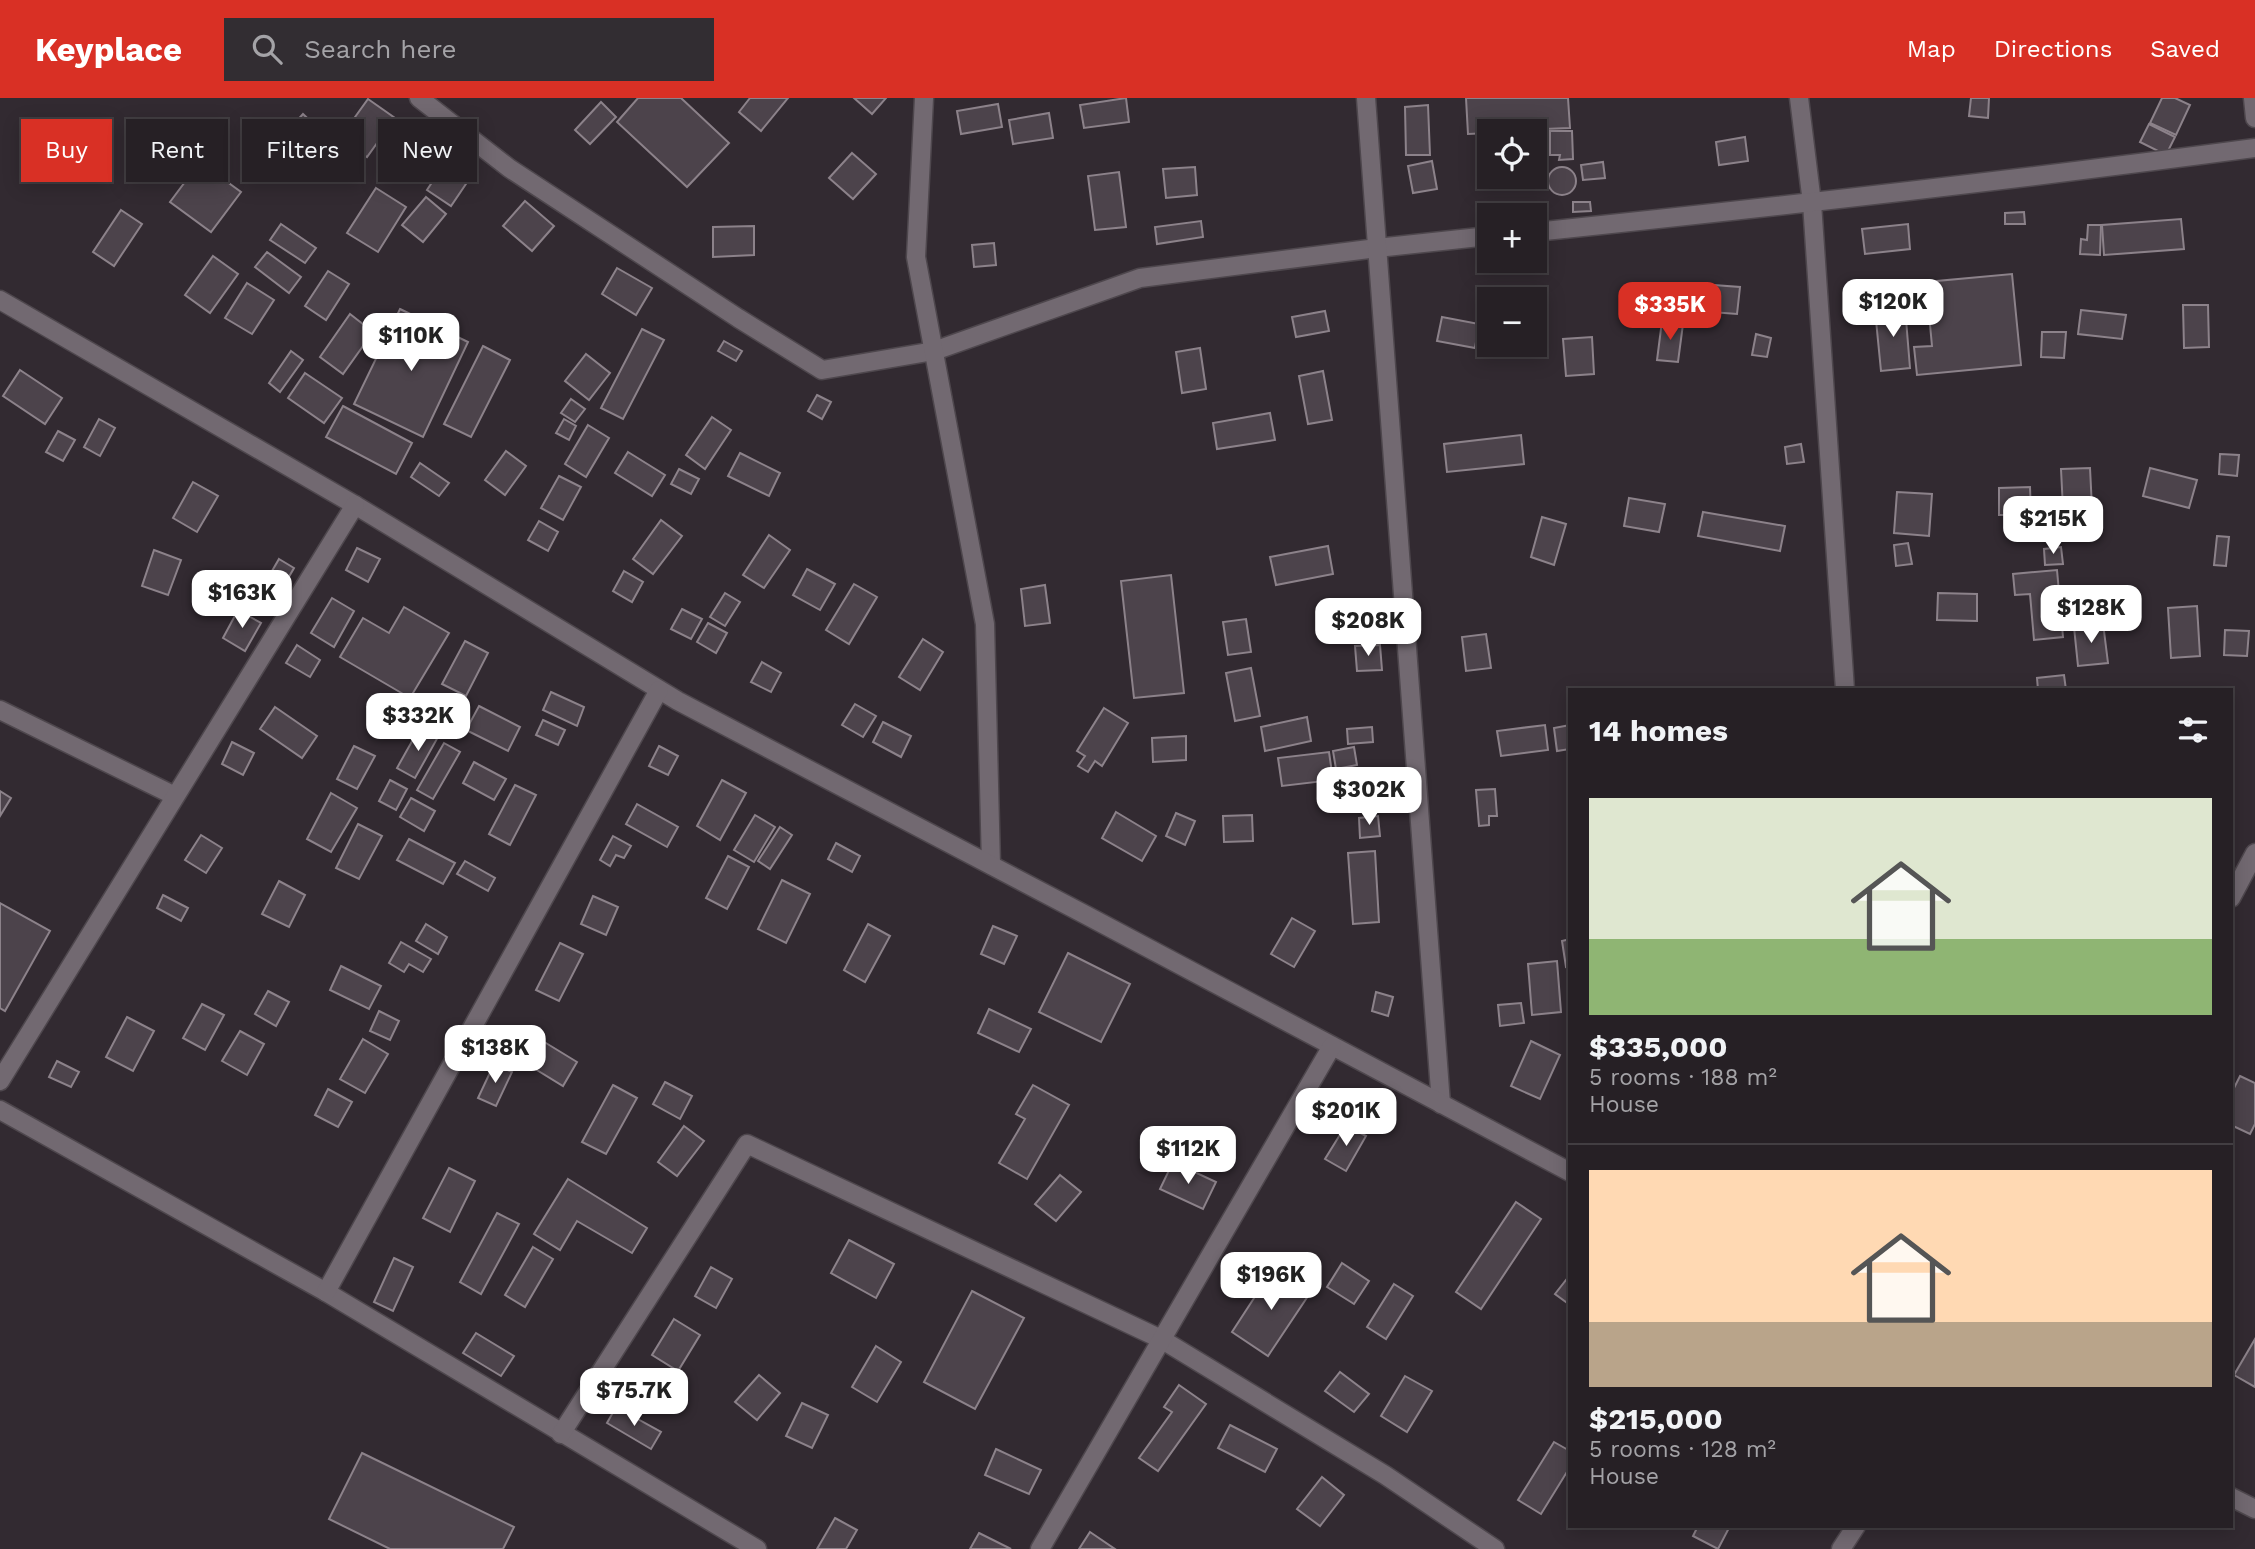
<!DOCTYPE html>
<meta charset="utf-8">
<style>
:root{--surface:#262025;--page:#322d32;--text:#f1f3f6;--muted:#a4a3a7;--line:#423e42;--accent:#d93025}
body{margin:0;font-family:"Work Sans",sans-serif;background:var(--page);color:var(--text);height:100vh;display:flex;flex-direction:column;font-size:26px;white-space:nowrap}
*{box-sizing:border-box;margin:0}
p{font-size:23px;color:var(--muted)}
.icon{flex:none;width:38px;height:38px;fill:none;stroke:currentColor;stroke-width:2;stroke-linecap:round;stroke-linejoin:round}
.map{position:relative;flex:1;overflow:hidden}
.drawer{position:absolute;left:1568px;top:590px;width:665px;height:840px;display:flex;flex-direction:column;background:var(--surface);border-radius:0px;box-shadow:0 4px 18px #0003,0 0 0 2px var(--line)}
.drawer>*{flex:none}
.hud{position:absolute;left:21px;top:21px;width:665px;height:63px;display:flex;gap:14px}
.fabs{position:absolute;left:1477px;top:21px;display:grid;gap:14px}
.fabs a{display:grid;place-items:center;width:70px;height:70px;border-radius:0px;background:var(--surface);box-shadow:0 4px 18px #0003,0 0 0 2px var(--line);font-size:35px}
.price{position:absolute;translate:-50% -60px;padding:0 16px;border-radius:14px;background:#fff;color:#222;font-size:23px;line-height:46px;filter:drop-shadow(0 2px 4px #0008)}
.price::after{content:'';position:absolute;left:50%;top:42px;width:21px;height:16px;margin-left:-10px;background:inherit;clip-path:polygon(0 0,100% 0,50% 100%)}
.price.selected{background:var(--accent);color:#fff}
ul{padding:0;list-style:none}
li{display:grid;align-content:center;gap:14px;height:371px;padding:0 21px}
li+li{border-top:2px solid var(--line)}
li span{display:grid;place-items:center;height:217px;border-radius:0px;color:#555}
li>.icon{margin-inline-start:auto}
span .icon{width:126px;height:126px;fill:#fffc;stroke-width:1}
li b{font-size:30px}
h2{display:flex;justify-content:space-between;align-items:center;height:84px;padding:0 21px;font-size:30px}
.pill{padding:0 24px;border-radius:0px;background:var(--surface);box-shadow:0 4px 18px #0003,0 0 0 2px var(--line);font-size:24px;line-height:63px}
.pill.selected{background:var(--accent);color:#fff}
header{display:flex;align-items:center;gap:42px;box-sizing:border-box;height:98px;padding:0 35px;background:var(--accent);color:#fff}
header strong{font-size:33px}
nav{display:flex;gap:38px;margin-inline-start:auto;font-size:24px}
.search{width:490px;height:63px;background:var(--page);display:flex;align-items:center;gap:18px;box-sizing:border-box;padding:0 24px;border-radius:0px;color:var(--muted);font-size:26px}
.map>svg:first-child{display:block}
.building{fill:#4c434b;stroke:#8c828a;stroke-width:2}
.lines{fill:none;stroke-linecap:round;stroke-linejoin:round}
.minor-casing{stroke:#4e474d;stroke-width:21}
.minor{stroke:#726971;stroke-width:18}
</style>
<header>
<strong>Keyplace</strong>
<div class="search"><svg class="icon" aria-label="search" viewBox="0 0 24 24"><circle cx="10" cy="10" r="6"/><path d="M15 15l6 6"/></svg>Search here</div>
<nav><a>Map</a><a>Directions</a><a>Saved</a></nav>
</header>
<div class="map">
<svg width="2255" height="1451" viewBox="0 0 2255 1451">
<rect width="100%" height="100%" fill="#322a31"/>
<g class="building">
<path d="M638 0H681L729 45 687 89 617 24Z"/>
<path d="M750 0H788L761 33 739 14Z"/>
<path d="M854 0H886L872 16Z"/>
<path d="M1126 0 1129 24 1084 30 1080 7Z"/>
<path d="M1466 0H1568L1570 30 1489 33V35L1468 36Z"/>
<path d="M1971 0H1989L1988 20 1969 18Z"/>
<path d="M2162 0H2175L2190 7 2176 37 2150 25Z"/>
<path d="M368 1 395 20 367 59 340 40Z"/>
<path d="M601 4 616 19 590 46 575 32Z"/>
<path d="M998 6 1002 29 961 36 957 13Z"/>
<path d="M1428 7 1430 57H1406L1405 9Z"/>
<path d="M1049 15 1053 40 1013 46 1009 22Z"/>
<path d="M303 16 322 34 287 72 268 55Z"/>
<path d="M2149 26 2175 39 2166 57 2140 44Z"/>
<path d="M1550 33H1572L1573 61 1559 62 1560 57H1550Z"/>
<path d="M53 34 70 62 38 81 22 53Z"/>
<path d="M1745 39 1748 63 1719 67 1716 44Z"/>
<path d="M852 55 876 76 853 101 829 80Z"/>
<path d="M448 60 472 77 451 108 427 92Z"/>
<path d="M1432 63 1437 91 1413 95 1408 68Z"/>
<path d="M200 64 241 94 211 134 170 104Z"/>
<path d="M1603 64 1605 80 1583 82 1581 67Z"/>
<path d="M1195 69 1197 97 1166 100 1163 71Z"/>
<circle cx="1562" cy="83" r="14"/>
<path d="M1119 74 1126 129 1095 132 1088 78Z"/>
<path d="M376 90 406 109 378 154 347 135Z"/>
<path d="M426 99 446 116 423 144 402 127Z"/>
<path d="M525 103 554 128 532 153 503 128Z"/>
<path d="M1573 104H1590L1591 113 1573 114Z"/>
<path d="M121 112 142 126 114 168 93 154Z"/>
<path d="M2024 114 2025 126H2005V115Z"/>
<path d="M2181 121 2184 151 2104 157 2102 127Z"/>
<path d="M1201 123 1203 139 1157 146 1155 129Z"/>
<path d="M281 126 316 150 305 165 270 142Z"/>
<path d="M1908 126 1910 151 1865 156 1862 131Z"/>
<path d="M2088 127H2101L2100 157 2080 156 2081 141 2087 142Z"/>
<path d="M754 128V157L713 159V129Z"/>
<path d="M994 145 996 167 974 169 972 147Z"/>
<path d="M267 154 301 179 289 195 255 169Z"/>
<path d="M213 158 238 176 210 215 185 197Z"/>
<path d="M617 170 652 190 636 217 602 196Z"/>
<path d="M328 173 349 186 326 222 305 208Z"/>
<path d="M2012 176 2021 267 1917 277 1914 249 1932 248 1926 184Z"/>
<path d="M247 185 274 202 252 236 225 220Z"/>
<path d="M1700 186 1740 189 1737 216 1698 213Z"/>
<path d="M2183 207H2208L2209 249 2184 250Z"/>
<path d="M1905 209 1910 270 1881 273 1875 212Z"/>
<path d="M400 211 468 244 423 339 354 306Z"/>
<path d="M2081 212 2126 217 2122 241 2078 236Z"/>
<path d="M1325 213 1329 233 1296 239 1292 219Z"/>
<path d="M350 216 373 234 343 276 320 259Z"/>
<path d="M1442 219 1479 226 1475 250 1437 243Z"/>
<path d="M1662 223 1683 226 1678 264 1657 262Z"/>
<path d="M642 231 664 242 623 321 601 310Z"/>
<path d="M2042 234H2066L2064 260 2041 259Z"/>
<path d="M1756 236 1771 240 1767 259 1752 257Z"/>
<path d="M1592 239 1594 276 1566 278 1563 241Z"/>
<path d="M724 243 742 253 736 263 718 253Z"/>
<path d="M483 248 510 262 471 339 444 326Z"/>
<path d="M1200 250 1206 291 1182 295 1176 254Z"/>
<path d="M291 253 303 262 280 294 269 285Z"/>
<path d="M586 256 610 275 589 302 565 283Z"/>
<path d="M20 272 62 300 45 326 3 298Z"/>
<path d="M1323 273 1332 322 1308 326 1299 278Z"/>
<path d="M305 275 342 300 324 325 288 300Z"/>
<path d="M817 297 831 304 822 321 808 313Z"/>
<path d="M571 301 585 311 575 324 561 315Z"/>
<path d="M343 308 412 345 396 376 326 339Z"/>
<path d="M1270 315 1275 342 1217 351 1213 325Z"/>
<path d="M712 319 731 332 705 371 686 357Z"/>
<path d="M99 321 115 330 100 358 84 349Z"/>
<path d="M564 321 576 328 569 342 556 335Z"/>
<path d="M588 327 609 340 586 379 565 366Z"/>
<path d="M58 333 75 342 63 363 46 354Z"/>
<path d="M1521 337 1524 366 1447 374 1444 346Z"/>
<path d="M1801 346 1804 364 1787 366 1785 349Z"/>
<path d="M506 353 526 368 505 397 485 382Z"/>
<path d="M628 354 665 377 652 398 615 375Z"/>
<path d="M740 355 780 375 769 398 728 378Z"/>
<path d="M2220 356 2239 357 2237 378 2219 376Z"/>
<path d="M420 365 449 385 439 398 411 379Z"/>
<path d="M2090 370 2092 410 2063 411 2061 371Z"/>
<path d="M2150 370 2197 382 2189 410 2143 398Z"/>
<path d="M679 371 699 381 691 396 671 386Z"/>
<path d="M559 378 581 389 563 422 541 410Z"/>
<path d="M193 384 218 398 197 434 173 420Z"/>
<path d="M2030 389 2031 417H1999V390Z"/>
<path d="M1897 394 1932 396 1929 438 1894 435Z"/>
<path d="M1629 400 1665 406 1659 434 1624 428Z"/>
<path d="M1703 414 1785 428 1780 453 1698 438Z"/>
<path d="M1542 419 1566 426 1554 467 1531 459Z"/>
<path d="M661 422 682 438 653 476 633 461Z"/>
<path d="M539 423 558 434 548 453 528 442Z"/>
<path d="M769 437 790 452 764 490 743 477Z"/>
<path d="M2217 438 2229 439 2226 468 2214 467Z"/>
<path d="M1908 445 1912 466 1896 468 1894 447Z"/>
<path d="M1328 448 1333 476 1276 487 1270 459Z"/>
<path d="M2061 449 2063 466 2045 467 2044 451Z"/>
<path d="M357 450 380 461 368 484 346 472Z"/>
<path d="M154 452 181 462 168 497 142 488Z"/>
<path d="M279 461 294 470 283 489 268 480Z"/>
<path d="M807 471 835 486 820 512 793 497Z"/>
<path d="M2057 472 2063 539 2034 542 2030 496 2015 497 2013 476Z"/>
<path d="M624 473 643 484 632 504 613 493Z"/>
<path d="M1171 477 1184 595 1134 600 1121 483Z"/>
<path d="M854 486 877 499 849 546 826 532Z"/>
<path d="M261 487 278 499 268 514 251 503Z"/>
<path d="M1045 487 1050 525 1025 528 1021 491Z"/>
<path d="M725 495 740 504 725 528 710 519Z"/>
<path d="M1938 495 1977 496V523L1937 522Z"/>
<path d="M332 500 354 513 334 549 311 535Z"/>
<path d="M2197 508 2200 558 2171 560 2168 510Z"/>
<path d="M404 509 449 535 410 600 340 559 363 520 389 535Z"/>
<path d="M682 511 702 521 691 541 671 531Z"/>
<path d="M238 512 261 525 245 553 223 540Z"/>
<path d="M1377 514 1382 538 1354 543 1349 519Z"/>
<path d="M1246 521 1251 554 1228 557 1223 524Z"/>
<path d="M708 525 727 535 716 555 697 544Z"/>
<path d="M2103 525 2108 565 2078 568 2074 529Z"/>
<path d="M2225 532 2249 533 2247 558 2224 557Z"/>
<path d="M1486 536 1491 570 1466 573 1462 539Z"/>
<path d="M923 541 943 554 920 592 899 579Z"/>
<path d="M465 543 488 555 466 598 442 586Z"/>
<path d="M297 547 320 562 310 579 286 565Z"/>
<path d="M1380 547 1382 572 1357 573 1355 548Z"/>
<path d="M762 564 781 575 771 594 751 584Z"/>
<path d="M1251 570 1260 618 1235 623 1226 575Z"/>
<path d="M2064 577 2066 592H2038L2037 580Z"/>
<path d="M551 594 584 609 577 628 543 612Z"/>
<path d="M855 606 876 618 863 639 842 627Z"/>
<path d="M479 608 520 629 508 653 466 632Z"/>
<path d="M275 609 317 638 302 660 260 631Z"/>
<path d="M1104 610 1128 625 1102 668 1095 663 1088 674 1078 668 1085 658 1077 653Z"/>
<path d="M1307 619 1311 643 1265 653 1261 629Z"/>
<path d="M543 622 565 632 558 647 536 637Z"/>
<path d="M883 624 911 638 901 659 873 644Z"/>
<path d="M1545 627 1548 652 1501 658 1497 633Z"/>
<path d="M1570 627V651L1557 653 1554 630Z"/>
<path d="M420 629 438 639 415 680 397 670Z"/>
<path d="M1372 629 1373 644 1348 646 1347 631Z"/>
<path d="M1186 638V662L1153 664 1152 640Z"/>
<path d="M232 644 254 655 243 677 222 666Z"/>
<path d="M444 645 460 654 433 701 417 692Z"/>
<path d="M354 648 375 658 357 691 337 681Z"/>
<path d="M659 648 678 658 668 677 649 668Z"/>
<path d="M1354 649 1357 667 1336 671 1333 653Z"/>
<path d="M1329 654 1333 682 1282 688 1278 660Z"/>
<path d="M474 664 506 681 494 702 463 685Z"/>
<path d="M390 682 407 691 396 712 379 703Z"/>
<path d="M722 682 746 695 720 742 697 728Z"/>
<path d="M515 687 536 697 510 747 489 736Z"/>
<path d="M1495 691 1497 718H1489V727L1479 728 1476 692Z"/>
<path d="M0 693 11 700 0 718Z"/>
<path d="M331 695 357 710 331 754 307 741Z"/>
<path d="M411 700 435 713 424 733 400 719Z"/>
<path d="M637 706 678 729 667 749 626 726Z"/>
<path d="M1116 714 1156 738 1142 763 1102 740Z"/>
<path d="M1176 715 1195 723 1185 747 1166 738Z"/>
<path d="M755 717 775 729 754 764 734 752Z"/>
<path d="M1252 717 1253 743 1224 744 1223 718Z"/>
<path d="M1378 718 1380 738 1360 740 1359 720Z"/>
<path d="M358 726 382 738 359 781 336 770Z"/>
<path d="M780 729 792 737 770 771 758 763Z"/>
<path d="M201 737 222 750 206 775 185 762Z"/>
<path d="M613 738 631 748 624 760 616 757 610 768 600 762Z"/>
<path d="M409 741 455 765 443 786 397 762Z"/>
<path d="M836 745 860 758 852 774 828 761Z"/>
<path d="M1375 753 1379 824 1353 826 1348 755Z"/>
<path d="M728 758 749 769 727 811 706 800Z"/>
<path d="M465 763 495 780 488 793 457 776Z"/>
<path d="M782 782 810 796 786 845 758 831Z"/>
<path d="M279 783 305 797 289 829 262 816Z"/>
<path d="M163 797 188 810 181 823 157 810Z"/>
<path d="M593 798 618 809 606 837 581 826Z"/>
<path d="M0 805 50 833 5 913 0 910Z"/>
<path d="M1292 820 1315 833 1294 869 1271 856Z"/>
<path d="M426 826 447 839 438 856 416 843Z"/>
<path d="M868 826 890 838 865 884 844 872Z"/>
<path d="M993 828 1017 838 1004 866 981 856Z"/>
<path d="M1570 841V868L1566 869 1562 843Z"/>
<path d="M401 844 431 861 423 874 409 866 404 874 389 865Z"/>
<path d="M560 845 583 856 559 903 536 892Z"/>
<path d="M1068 855 1130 886 1101 944 1039 914Z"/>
<path d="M1557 863 1561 914 1532 917 1528 866Z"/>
<path d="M341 868 381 888 369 911 330 892Z"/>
<path d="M268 893 289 904 276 928 255 916Z"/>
<path d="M1376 894 1393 899 1388 918 1372 913Z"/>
<path d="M1521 905 1524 925 1500 928 1498 907Z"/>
<path d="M202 906 224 917 205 952 183 940Z"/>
<path d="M989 911 1031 931 1019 954 978 935Z"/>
<path d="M379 913 399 923 390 942 370 933Z"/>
<path d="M127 919 154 933 133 973 106 959Z"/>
<path d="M240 933 264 946 247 977 222 963Z"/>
<path d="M363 941 388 956 365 995 340 981Z"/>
<path d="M541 942 577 964 563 988 527 966Z"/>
<path d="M1531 943 1560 957 1540 1001 1511 988Z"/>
<path d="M57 963 79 974 71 989 49 979Z"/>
<path d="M494 966 512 974 496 1008 478 1000Z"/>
<path d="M2240 978 2255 985V1026L2250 1036 2231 1027V996Z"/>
<path d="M665 984 692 998 680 1021 653 1006Z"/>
<path d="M613 987 637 1000 606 1056 582 1044Z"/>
<path d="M1033 987 1069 1007 1027 1081 999 1065 1025 1021 1016 1016Z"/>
<path d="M328 991 352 1004 338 1029 315 1017Z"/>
<path d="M1346 1027 1366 1038 1346 1073 1325 1061Z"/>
<path d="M684 1028 704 1043 677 1078 658 1064Z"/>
<path d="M1173 1064 1216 1084 1203 1111 1160 1091Z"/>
<path d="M449 1070 475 1083 450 1134 423 1120Z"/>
<path d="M1060 1077 1081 1094 1056 1123 1035 1106Z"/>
<path d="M568 1081 647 1130 632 1155 577 1123 560 1152 534 1136Z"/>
<path d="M1516 1104 1541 1121 1481 1211 1456 1194Z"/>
<path d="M497 1115 519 1126 481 1196 460 1184Z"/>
<path d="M849 1142 894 1166 876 1200 831 1175Z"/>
<path d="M533 1149 553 1161 525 1209 505 1197Z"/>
<path d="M394 1160 413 1169 393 1213 374 1204Z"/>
<path d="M1342 1165 1369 1183 1354 1206 1327 1189Z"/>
<path d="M711 1169 732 1181 716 1210 695 1198Z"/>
<path d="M1273 1171 1310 1195 1268 1258 1232 1234Z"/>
<path d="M1570 1177V1207L1555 1196Z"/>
<path d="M1394 1186 1413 1198 1386 1241 1367 1229Z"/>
<path d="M972 1193 1024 1220 975 1311 924 1284Z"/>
<path d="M674 1221 700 1237 678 1273 652 1257Z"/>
<path d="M476 1235 514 1258 501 1278 463 1255Z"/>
<path d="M2255 1241V1289L2234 1277Z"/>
<path d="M876 1248 901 1264 877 1304 852 1289Z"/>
<path d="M1340 1274 1369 1296 1354 1314 1325 1293Z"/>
<path d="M759 1277 780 1295 757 1322 735 1304Z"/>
<path d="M1405 1278 1432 1293 1407 1334 1381 1318Z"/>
<path d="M1179 1287 1206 1306 1158 1373 1139 1360 1172 1314 1164 1309Z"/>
<path d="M802 1305 828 1317 812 1350 786 1338Z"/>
<path d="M616 1309 661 1334 651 1351 607 1325Z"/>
<path d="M1230 1327 1277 1351 1265 1374 1218 1350Z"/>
<path d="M1554 1344 1570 1353V1369L1541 1416 1518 1402Z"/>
<path d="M996 1351 1041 1372 1029 1396 985 1377Z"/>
<path d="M362 1355 514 1429 503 1451H390L329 1421Z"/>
<path d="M1322 1379 1344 1397 1320 1428 1297 1411Z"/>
<path d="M835 1420 857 1432 846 1451H817Z"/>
<path d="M1698 1428H1730L1718 1451 1693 1438Z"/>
<path d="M1090 1434 1115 1451H1079Z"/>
<path d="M979 1435 1011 1451H970Z"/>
</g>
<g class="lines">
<g class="minor-casing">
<g id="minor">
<path d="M419 0 509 70 738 220 822 272 934 253 1140 180 1377 150 1489 138"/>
<path d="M924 0 916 159 985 526 991 767"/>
<path d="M1366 0 1441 1006"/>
<path d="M1799 0 1812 105 1845 592"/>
<path d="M2253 0 2255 20"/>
<path d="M1535 134C1775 109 2015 82 2255 50"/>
<path d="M0 202 355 407 678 603 1084 816 1570 1074"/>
<path d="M0 612 175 698"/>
<path d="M2231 800 2255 755"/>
<path d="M0 983 355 407"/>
<path d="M0 1012 326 1194 757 1451"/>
<path d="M326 1194 659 592"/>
<path d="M561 1336 747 1046 1161 1241 1385 1377 1495 1451"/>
<path d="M2231 1399 2255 1411"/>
<path d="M1040 1451 1332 948"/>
<path d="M1841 1451 1856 1428"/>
</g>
</g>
<use href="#minor" class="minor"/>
</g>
</svg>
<div class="fabs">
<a><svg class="icon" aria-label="locate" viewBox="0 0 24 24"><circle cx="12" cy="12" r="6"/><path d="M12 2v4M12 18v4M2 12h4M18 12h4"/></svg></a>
<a>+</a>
<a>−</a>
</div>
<b class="price" style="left:1893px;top:241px">$120K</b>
<b class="price selected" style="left:1670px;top:244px">$335K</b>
<b class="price" style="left:411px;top:275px">$110K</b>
<b class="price" style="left:2053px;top:458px">$215K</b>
<b class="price" style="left:242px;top:532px">$163K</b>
<b class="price" style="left:2091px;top:547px">$128K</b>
<b class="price" style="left:1368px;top:560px">$208K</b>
<b class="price" style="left:418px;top:655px">$332K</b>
<b class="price" style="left:1369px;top:729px">$302K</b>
<b class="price" style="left:495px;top:987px">$138K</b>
<b class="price" style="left:1346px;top:1050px">$201K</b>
<b class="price" style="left:1188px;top:1088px">$112K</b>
<b class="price" style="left:1271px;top:1214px">$196K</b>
<b class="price" style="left:634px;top:1330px">$75.7K</b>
<div class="hud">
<a class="pill selected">Buy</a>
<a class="pill">Rent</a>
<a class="pill">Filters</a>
<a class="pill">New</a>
</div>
<section class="drawer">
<h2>14 homes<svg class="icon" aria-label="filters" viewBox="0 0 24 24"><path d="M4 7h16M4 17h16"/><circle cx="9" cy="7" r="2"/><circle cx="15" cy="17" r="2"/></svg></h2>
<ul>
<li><span style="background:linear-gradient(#dfe7d0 65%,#8fb573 0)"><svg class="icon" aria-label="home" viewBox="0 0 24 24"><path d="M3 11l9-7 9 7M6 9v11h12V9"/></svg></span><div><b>$335,000</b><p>5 rooms · 188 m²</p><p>House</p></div></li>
<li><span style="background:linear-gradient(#ffd9b3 70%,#b9a48a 0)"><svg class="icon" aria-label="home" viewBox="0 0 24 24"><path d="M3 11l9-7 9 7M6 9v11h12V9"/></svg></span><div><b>$215,000</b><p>5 rooms · 128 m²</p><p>House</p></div></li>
</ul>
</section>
</div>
